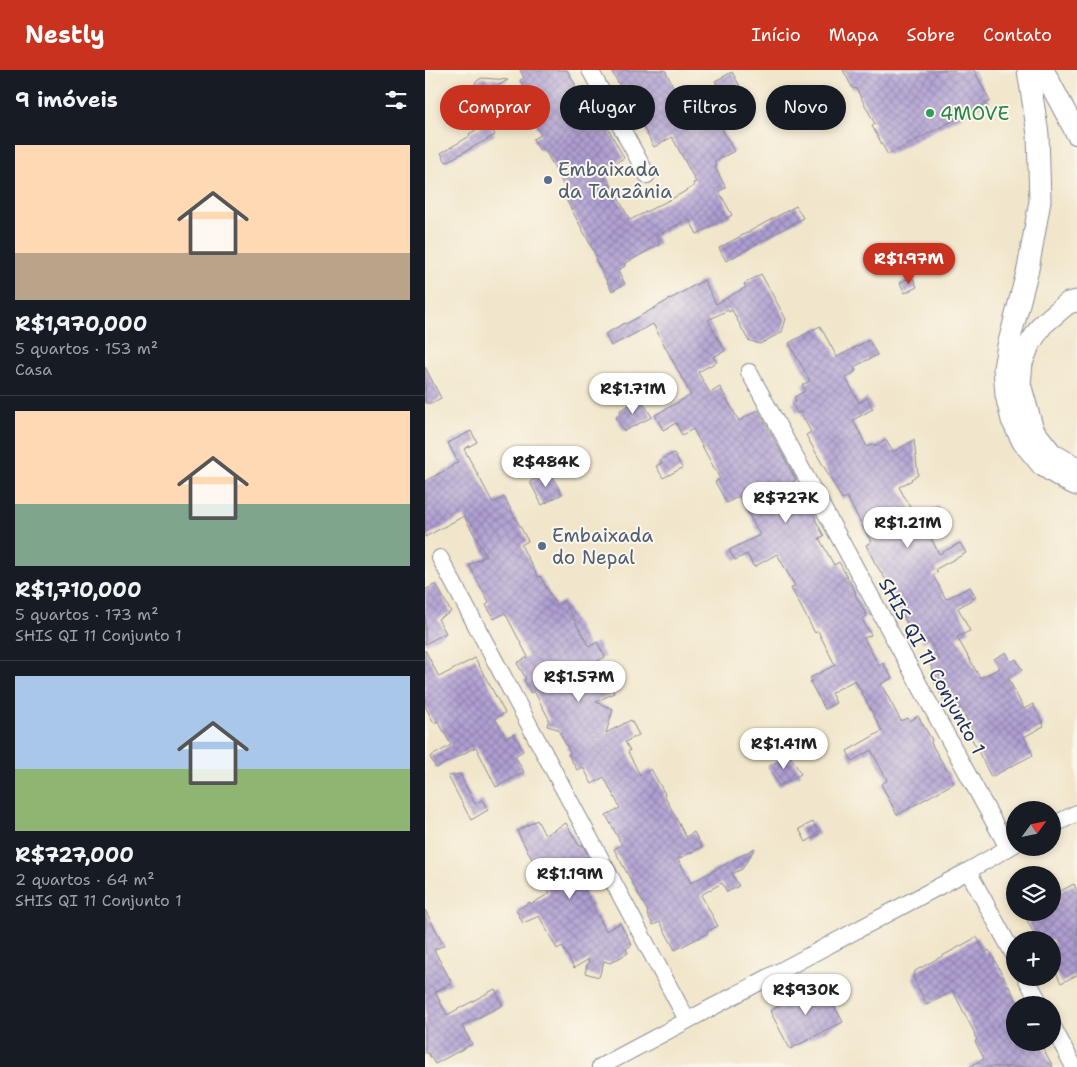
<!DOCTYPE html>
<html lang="pt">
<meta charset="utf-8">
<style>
:root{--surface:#171b24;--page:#20242c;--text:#f1f3f6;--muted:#9ea1a6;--line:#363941;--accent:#c8321e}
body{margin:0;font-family:"Shantell Sans",sans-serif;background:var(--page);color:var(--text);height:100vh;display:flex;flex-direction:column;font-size:19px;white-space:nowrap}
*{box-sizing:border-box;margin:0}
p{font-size:16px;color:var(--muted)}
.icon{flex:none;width:28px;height:28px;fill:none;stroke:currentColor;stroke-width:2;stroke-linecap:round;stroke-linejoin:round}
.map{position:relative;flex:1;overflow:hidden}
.sheet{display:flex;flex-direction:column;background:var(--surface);width:425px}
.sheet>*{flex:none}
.guide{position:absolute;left:15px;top:15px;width:475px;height:45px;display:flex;gap:10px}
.needle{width:32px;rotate:57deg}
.controls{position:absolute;left:581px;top:731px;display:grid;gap:10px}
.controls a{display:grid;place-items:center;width:55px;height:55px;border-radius:50%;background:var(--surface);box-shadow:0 2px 8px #0003;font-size:25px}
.price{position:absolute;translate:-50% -42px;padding:0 11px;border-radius:18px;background:#fff;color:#222;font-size:16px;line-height:32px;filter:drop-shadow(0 1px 2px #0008)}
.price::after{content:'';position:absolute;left:50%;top:30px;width:15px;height:11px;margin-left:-8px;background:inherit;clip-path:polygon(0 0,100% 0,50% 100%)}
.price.current{background:var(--accent);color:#fff}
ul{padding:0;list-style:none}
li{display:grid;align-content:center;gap:10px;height:265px;padding:0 15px}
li+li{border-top:1px solid var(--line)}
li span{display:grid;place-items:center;height:155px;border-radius:0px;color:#555}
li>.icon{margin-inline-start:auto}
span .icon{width:90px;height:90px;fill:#fffc;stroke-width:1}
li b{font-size:21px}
h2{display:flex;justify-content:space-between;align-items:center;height:60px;padding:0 15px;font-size:21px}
.pill{padding:0 18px;border-radius:22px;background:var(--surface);box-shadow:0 2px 8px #0003;font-size:18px;line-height:45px}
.pill.current{background:var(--accent);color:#fff}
header{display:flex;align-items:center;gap:30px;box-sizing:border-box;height:70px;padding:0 25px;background:var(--accent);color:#fff}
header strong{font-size:24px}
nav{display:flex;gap:28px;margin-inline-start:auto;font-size:18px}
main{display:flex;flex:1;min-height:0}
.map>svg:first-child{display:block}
.building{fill:url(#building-cross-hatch)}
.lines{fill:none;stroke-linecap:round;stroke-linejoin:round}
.minor-casing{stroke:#868a94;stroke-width:18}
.major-casing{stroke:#868a94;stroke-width:23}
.minor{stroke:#fff;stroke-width:16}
.major{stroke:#fff;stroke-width:21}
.leisure-dot{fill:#2e9e5b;stroke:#fbf7ec;stroke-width:2}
.service-dot{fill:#5c6f8a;stroke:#fbf7ec;stroke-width:2}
.labels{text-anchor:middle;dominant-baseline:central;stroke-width:4;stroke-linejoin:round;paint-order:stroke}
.leisure-label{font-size:19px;fill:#27864d;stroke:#fbf7ec;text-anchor:start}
.service-label{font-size:19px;fill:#4e5e75;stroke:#fbf7ec;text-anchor:start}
.street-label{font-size:19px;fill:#1b2f5e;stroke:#fbf7ec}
</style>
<header>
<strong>Nestly</strong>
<nav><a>Início</a><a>Mapa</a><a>Sobre</a><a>Contato</a></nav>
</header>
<main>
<section class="sheet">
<h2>9 imóveis<svg class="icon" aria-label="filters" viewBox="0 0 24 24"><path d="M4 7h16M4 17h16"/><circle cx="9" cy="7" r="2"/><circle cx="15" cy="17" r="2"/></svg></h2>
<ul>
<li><span style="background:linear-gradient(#ffd9b3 70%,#b9a48a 0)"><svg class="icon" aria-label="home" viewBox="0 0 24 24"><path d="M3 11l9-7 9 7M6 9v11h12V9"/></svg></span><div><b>R$1,970,000</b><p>5 quartos · 153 m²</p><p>Casa</p></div></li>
<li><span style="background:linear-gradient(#ffd9b3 60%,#7fa58c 0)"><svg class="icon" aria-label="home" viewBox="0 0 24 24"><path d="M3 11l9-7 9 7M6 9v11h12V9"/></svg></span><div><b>R$1,710,000</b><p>5 quartos · 173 m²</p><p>SHIS QI 11 Conjunto 1</p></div></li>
<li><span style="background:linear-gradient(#a9c7e8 60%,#8fb573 0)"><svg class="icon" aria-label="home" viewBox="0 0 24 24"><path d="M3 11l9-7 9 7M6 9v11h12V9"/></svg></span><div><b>R$727,000</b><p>2 quartos · 64 m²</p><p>SHIS QI 11 Conjunto 1</p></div></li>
</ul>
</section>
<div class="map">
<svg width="652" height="997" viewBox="0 0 652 997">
<defs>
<pattern id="building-cross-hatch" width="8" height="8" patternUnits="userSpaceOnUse" patternTransform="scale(1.25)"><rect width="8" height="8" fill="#af9ed1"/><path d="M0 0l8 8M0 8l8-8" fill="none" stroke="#8e81ad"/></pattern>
</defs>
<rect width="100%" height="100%" fill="#fbf7ec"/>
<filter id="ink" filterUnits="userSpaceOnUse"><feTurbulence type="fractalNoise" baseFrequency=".02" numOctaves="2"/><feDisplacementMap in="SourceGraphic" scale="10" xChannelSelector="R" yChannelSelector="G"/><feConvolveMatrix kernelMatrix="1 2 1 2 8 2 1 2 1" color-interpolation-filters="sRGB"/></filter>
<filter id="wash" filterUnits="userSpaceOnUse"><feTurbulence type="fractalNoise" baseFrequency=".0096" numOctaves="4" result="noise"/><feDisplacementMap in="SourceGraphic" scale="20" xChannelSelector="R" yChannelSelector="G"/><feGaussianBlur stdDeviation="1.12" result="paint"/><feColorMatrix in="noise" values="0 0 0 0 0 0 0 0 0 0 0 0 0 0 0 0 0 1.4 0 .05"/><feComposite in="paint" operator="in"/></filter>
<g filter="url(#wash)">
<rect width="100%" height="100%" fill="#f1e6cb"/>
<g id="blocks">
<g class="building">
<path d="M95 0H142L151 16 147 18 163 49 172 44 181 59 183 58 199 88 178 100 205 150 252 126 269 116 268 113 271 112 247 67 229 77 207 36H206L186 0H240L251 22 267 14 285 47 308 35 314 45 297 55 299 58 297 59 309 81 289 92 292 96 290 97 301 118 294 121 307 145 272 164 264 149 231 166 235 174 199 194 200 196 193 200 200 214 187 221 170 189 172 188 162 168 139 126 143 124 122 84 118 79 115 81 108 69 116 65 105 44 94 50 88 40 106 30 95 10 99 8Z"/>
<path d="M418 0H549L565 31 463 85 447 56 450 54 431 18 428 19Z"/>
<path d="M307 2 321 27 304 36 290 11Z"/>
<path d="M57 8 83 10 43 32 30 20 43 18 49 15 53 10Z"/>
<path d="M63 53 70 65 21 92 16 83 45 66 44 64Z"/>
<path d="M371 136 378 148 301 191 294 178Z"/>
<path d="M336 204 361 249 357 262 335 274 323 270 307 240 304 242 303 240 283 250 300 281 288 287 292 292 273 302 285 323 295 317 314 351 333 340 371 410 368 412 380 430 383 434V433L391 448 390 449 399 466 394 468 409 495 414 492 431 523 430 524 442 546 437 549 446 565 439 568 454 596 458 593 467 608 456 614 476 651 483 648 485 651 493 646 507 670 506 673 529 713 472 745 456 714 462 711 461 708 446 680 427 691 422 681 457 661 430 610 406 623 411 633 400 639 385 612 387 611 385 608 410 595 393 561 390 563 366 518 370 516 352 484 329 497 322 484 310 490 304 480 335 465 314 426 302 433 290 412 295 409 268 359 257 365 251 353 238 360 230 345 266 325 228 254 186 276 180 264 200 253 201 254 279 210 291 234 321 217 319 214Z"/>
<path d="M487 206 492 217 480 223 475 213Z"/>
<path d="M395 256 412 287 444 270 452 285 429 297 431 301H429L430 302 421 308 434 333 442 328 448 339 428 350 442 377 449 374 450 376 461 370 468 382 489 370 493 405 486 409 487 410 474 417 491 448 513 436 518 446 500 456 514 484 535 473 541 483 511 499 513 502 508 505 521 529 545 517 551 527 533 538 545 561 532 567 555 608 575 598 569 589 581 582 586 592 591 589 597 600 583 608 599 639 608 634 619 656 599 667 608 685 566 707 546 667 550 665 536 638 534 639 526 625 518 629 508 609 512 607 505 594 514 589 503 569 498 572 492 561 487 563 462 514 463 513 450 493 441 475 446 472 422 427 417 429 381 365 386 362 375 342 372 343 367 333 371 331 369 327 380 321 377 315 385 311 364 273Z"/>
<path d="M0 297 16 328 7 333H0Z"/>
<path d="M216 329 227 347 199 361 191 347 196 343 195 340Z"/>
<path d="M46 361 52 372 39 379 68 433 79 427 103 471 96 475 113 507 115 506 131 535 139 531 164 577 172 572 180 587 165 595 177 617 184 613 189 623 171 632 188 639 181 663 206 650 214 665 200 672 205 680 203 682 215 705 226 699 240 724 239 725 261 767 269 762 277 777 253 789 266 813 330 778 317 799 307 804 314 816 302 822 297 813 276 825 293 856 282 861 283 863 250 880 235 852 228 855 222 843 223 842 189 779 197 775 181 745 195 738 179 707 167 714 158 697 152 700 143 684 145 683 133 659 122 656 124 649 109 621 106 623 99 610 101 609 92 593 103 587 80 543 69 549 61 535 64 533 44 495 61 486 39 446 0 467V411L27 397 26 396 33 392 23 373Z"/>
<path d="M249 383 257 398 238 408 231 396 237 393 235 390Z"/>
<path d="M121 403 122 404 125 403 137 424 117 435 105 412Z"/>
<path d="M11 514 26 542 13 549 21 563 0 574V520Z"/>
<path d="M0 580 14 607 50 588 80 643 70 648 81 668 89 664 98 681 90 686 99 702 71 717 51 677 11 698 5 687 26 675 13 651 9 653 0 636Z"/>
<path d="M364 684 376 704 354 716 343 697Z"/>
<path d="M35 704 50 734 57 730 63 740 46 750 23 706Z"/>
<path d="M112 750 120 765 141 753 154 776 157 774 166 791 159 795 168 812 158 817 172 845H173L181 861 195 853 207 875 201 879 203 883 185 893 179 891 174 907 160 903 164 889 149 898 137 876 132 879 114 846 98 853 91 840 105 832 106 834 125 823 92 761Z"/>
<path d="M388 752 394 764 381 772 374 759Z"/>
<path d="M649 814 652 821V905L636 913 628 896V870H612L598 842H628V825Z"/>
<path d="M0 840 19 875 9 880 27 913 10 922 22 945 70 919 78 935 37 956 47 974 10 994 3 983H0Z"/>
<path d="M552 867 560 883 564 880 594 935H590V972H615L628 997H543L559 989 550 971 552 970 549 964H550L528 921 502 935 488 908 490 901Z"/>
<path d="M397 913 418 952 365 979 345 941Z"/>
</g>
</g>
</g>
<g filter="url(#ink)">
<use href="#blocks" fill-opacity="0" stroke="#868a94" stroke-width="1"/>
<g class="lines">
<g class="minor-casing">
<g id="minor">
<path d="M165 0 222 105"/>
<path d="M324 302 583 778"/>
<path d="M15 488 262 950"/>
<path d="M628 755 652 743"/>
<path d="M543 801 590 887"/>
<path d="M601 908 616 935"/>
<path d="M628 957 649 997"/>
<path d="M175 997 543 801 590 774"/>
</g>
</g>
<g class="major-casing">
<g id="major">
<path d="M603 0 613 64 615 131 603 199 583 276 579 298 581 325 587 350 598 372 617 395 639 409 652 415"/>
<path d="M618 0 652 64"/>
<path d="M652 231 643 233 617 255 604 275 597 293 595 314 608 360 627 384 652 398"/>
</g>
</g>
<use href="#minor" class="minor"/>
<use href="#major" class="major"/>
</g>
</g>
<circle class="leisure-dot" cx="505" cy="43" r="5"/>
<g class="service-dot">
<circle cx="123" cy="110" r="5"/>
<circle cx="117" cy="476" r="5"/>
</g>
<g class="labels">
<g class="leisure-label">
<text x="515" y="43">4MOVE</text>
</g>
<g class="service-label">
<text x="133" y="99">Embaixada<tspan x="133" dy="22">da Tanzânia</tspan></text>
<text x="127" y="465">Embaixada<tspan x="127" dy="22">do Nepal</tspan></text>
</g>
<g class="street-label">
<text transform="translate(507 596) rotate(61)">SHIS QI 11 Conjunto 1</text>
</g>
</g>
</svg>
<div class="controls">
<a><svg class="needle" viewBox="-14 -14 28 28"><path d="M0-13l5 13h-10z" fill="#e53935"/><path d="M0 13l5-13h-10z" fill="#9ea1a6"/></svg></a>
<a><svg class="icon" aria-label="layers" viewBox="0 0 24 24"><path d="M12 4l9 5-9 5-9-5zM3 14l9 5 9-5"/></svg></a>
<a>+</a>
<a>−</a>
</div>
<b class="price current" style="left:484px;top:215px">R$1.97M</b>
<b class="price" style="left:208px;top:345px">R$1.71M</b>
<b class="price" style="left:121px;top:418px">R$484K</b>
<b class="price" style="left:361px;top:454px">R$727K</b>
<b class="price" style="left:483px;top:479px">R$1.21M</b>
<b class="price" style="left:154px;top:633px">R$1.57M</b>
<b class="price" style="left:359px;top:700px">R$1.41M</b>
<b class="price" style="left:145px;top:830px">R$1.19M</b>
<b class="price" style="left:381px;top:946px">R$930K</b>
<div class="guide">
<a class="pill current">Comprar</a>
<a class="pill">Alugar</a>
<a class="pill">Filtros</a>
<a class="pill">Novo</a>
</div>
</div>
</main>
